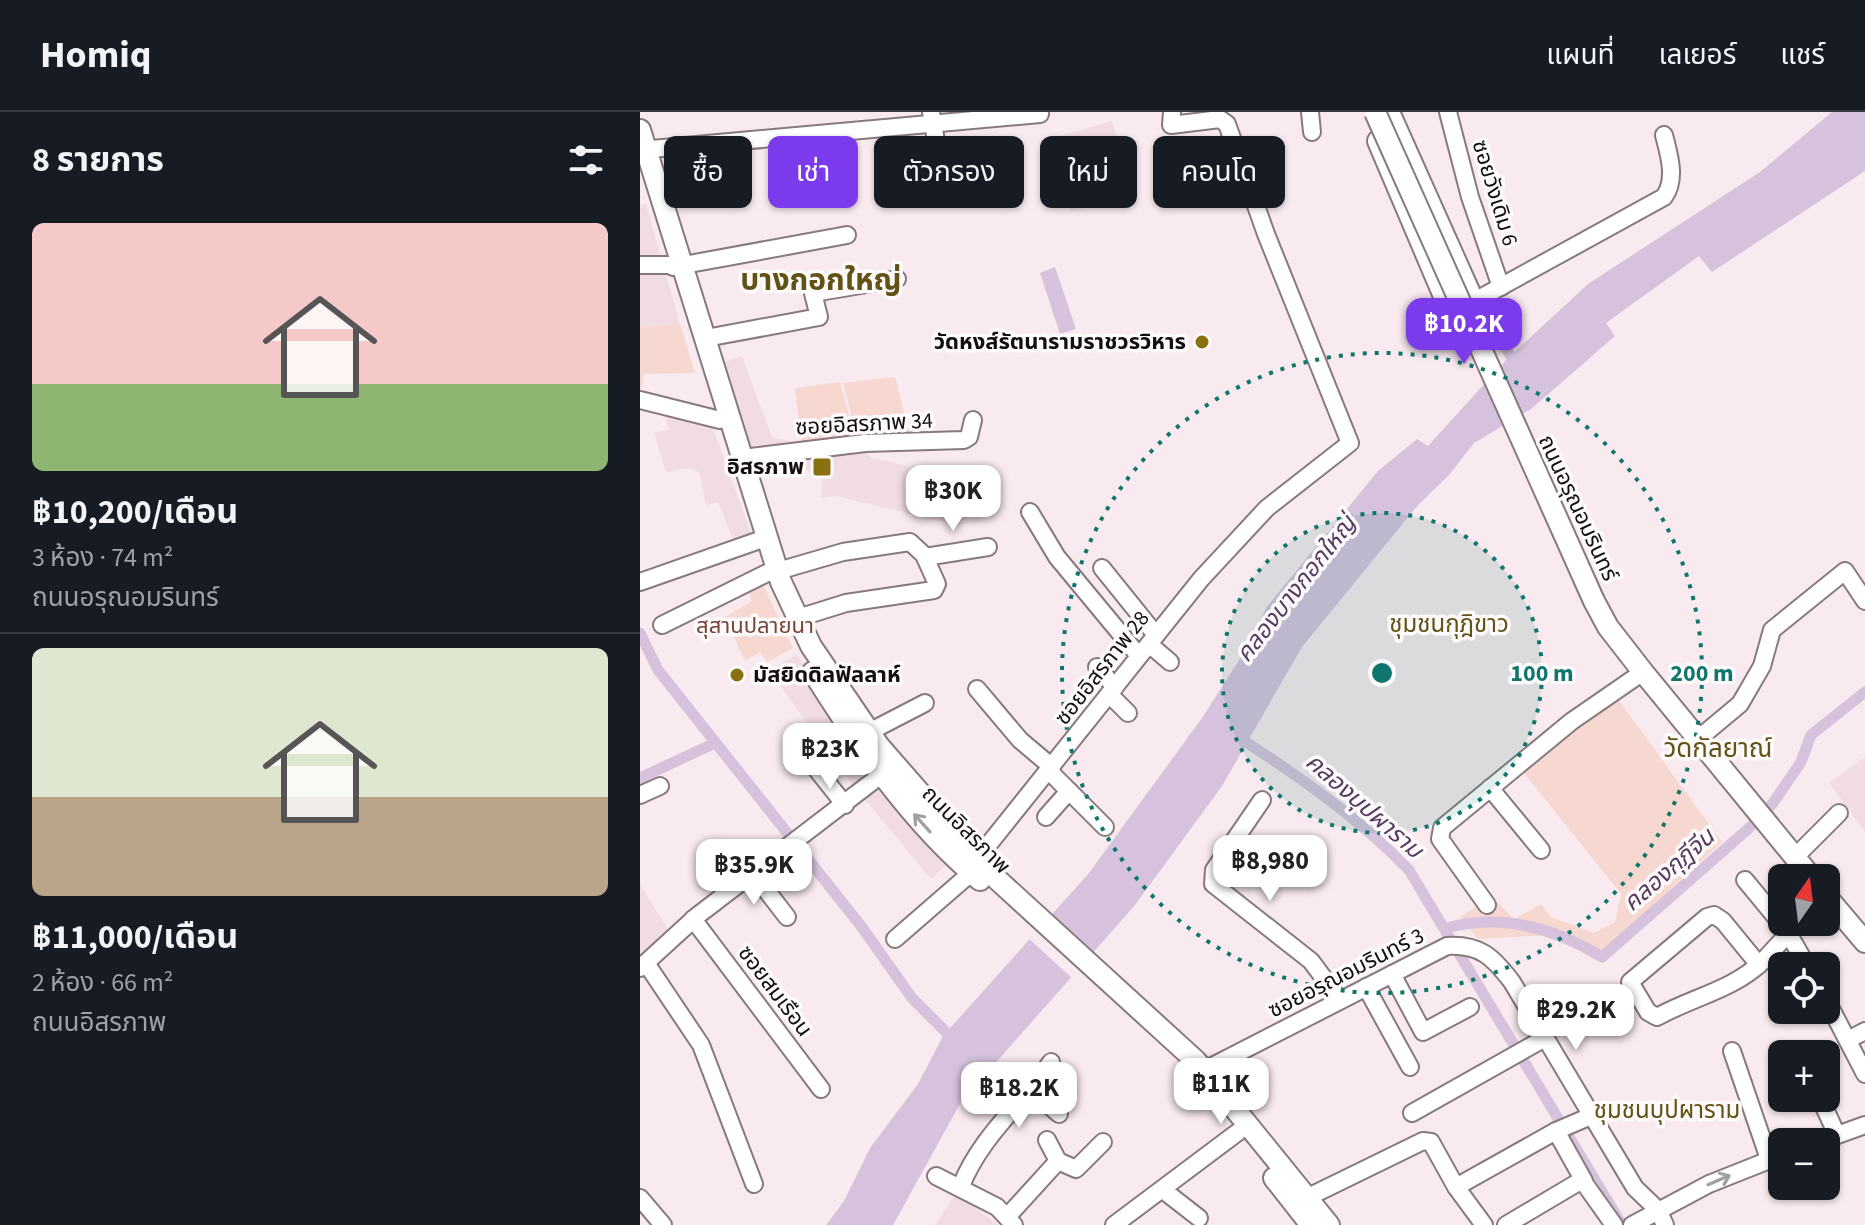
<!DOCTYPE html>
<html lang="th">
<meta charset="utf-8">
<style>
:root{--surface:#171b24;--page:#242831;--text:#f1f3f6;--muted:#9ea1a6;--line:#363941;--accent:#7c3aed}
body{margin:0;font-family:"Source Sans 3","Noto Sans Thai",sans-serif;background:var(--page);color:var(--text);height:100vh;display:flex;flex-direction:column;font-size:30px;white-space:nowrap}
*{box-sizing:border-box;margin:0}
p{font-size:26px;color:var(--muted)}
.icon{flex:none;width:44px;height:44px;fill:none;stroke:currentColor;stroke-width:2;stroke-linecap:round;stroke-linejoin:round}
.map{position:relative;flex:1;overflow:hidden}
.details{display:flex;flex-direction:column;background:var(--surface);width:640px}
.details>*{flex:none}
.top-card{position:absolute;left:24px;top:24px;width:760px;height:72px;display:flex;gap:16px}
.needle{width:52px;rotate:14deg}
.tools{position:absolute;left:1128px;top:752px;display:grid;gap:16px}
.tools a{display:grid;place-items:center;width:72px;height:72px;border-radius:12px;background:var(--surface);box-shadow:0 2px 6px #0004;font-size:40px}
.price{position:absolute;translate:-50% -68px;padding:0 18px;border-radius:16px;background:#fff;color:#222;font-size:26px;line-height:52px;filter:drop-shadow(0 2px 4px #0008)}
.price::after{content:'';position:absolute;left:50%;top:48px;width:24px;height:18px;margin-left:-12px;background:inherit;clip-path:polygon(0 0,100% 0,50% 100%)}
.price.selected{background:var(--accent);color:#fff}
ul{padding:0;list-style:none}
li{display:grid;align-content:center;gap:16px;height:424px;padding:0 32px}
li+li{border-top:2px solid var(--line)}
li span{display:grid;place-items:center;height:248px;border-radius:12px;color:#555}
li>.icon{margin-inline-start:auto}
span .icon{width:144px;height:144px;fill:#fffc;stroke-width:1}
li b{font-size:34px}
h2{display:flex;justify-content:space-between;align-items:center;height:96px;padding:0 32px;font-size:34px}
.chip{padding:0 28px;border-radius:12px;background:var(--surface);box-shadow:0 2px 6px #0004;font-size:28px;line-height:72px}
.chip.selected{background:var(--accent);color:#fff}
header{display:flex;align-items:center;gap:48px;box-sizing:border-box;height:112px;padding:0 40px;background:var(--surface);border-bottom:2px solid var(--line)}
header strong{font-size:38px}
nav{display:flex;gap:44px;margin-inline-start:auto;font-size:28px}
main{display:flex;flex:1;min-height:0}
.map>svg:first-child{display:block}
.built{fill:#f2dce3}
.green{fill:#f7d8d0}
.water{fill:#d6c2dd}
.pier{fill:#f8eaee}
.lines{fill:none;stroke-linecap:round;stroke-linejoin:round}
.canal{stroke:#d6c2dd;stroke-width:11}
.minor-casing{stroke:#877a7e;stroke-width:20}
.major-casing{stroke:#877a7e;stroke-width:24}
.minor{stroke:#fff;stroke-width:16}
.major{stroke:#fff;stroke-width:20}
.major-bridge-casing{stroke:#877a7e;stroke-width:24;stroke-linecap:butt}
.major-bridge{stroke:#fff;stroke-width:20}
.oneway{stroke:#a19f9f}
.ring{fill:none;stroke:#0f766e;stroke-width:4;stroke-dasharray:4 8}
.poi-dot{fill:#897011;stroke:#fdfafb;stroke-width:3}
.labels{text-anchor:middle;dominant-baseline:central;stroke-width:7;stroke-linejoin:round;paint-order:stroke}
.street-label{font-size:22px;fill:#130e10;stroke:#fdfafb}
.poi-label{font-size:22px;font-weight:bold;fill:#130e10;stroke:#fdfafb;text-anchor:end}
.park-label{font-size:22px;fill:#774438;stroke:#fdfafb}
.water-label{font-size:24px;font-style:italic;fill:#573a61;stroke:#fdfafb}
.neighbourhood-label{font-size:24px;fill:#635215;stroke:#fdfafb}
.quarter-label{font-size:26px;fill:#635215;stroke:#fdfafb}
.district-label{font-size:30px;font-weight:bold;fill:#635215;stroke:#fdfafb}
.centre{fill:#0f766e;stroke:#fdfafb;stroke-width:4}
.ring-label{font-size:24px;text-anchor:middle;font-weight:bold;fill:#0f766e;stroke:#fdfafb;stroke-width:7;stroke-linejoin:round;paint-order:stroke}
</style>
<header>
<strong>Homiq</strong>
<nav><a>แผนที่</a><a>เลเยอร์</a><a>แชร์</a></nav>
</header>
<main>
<section class="details">
<h2>8 รายการ<svg class="icon" aria-label="filters" viewBox="0 0 24 24"><path d="M4 7h16M4 17h16"/><circle cx="9" cy="7" r="2"/><circle cx="15" cy="17" r="2"/></svg></h2>
<ul>
<li><span style="background:linear-gradient(#f6c9c9 65%,#8fb573 0)"><svg class="icon" aria-label="home" viewBox="0 0 24 24"><path d="M3 11l9-7 9 7M6 9v11h12V9"/></svg></span><div><b>฿10,200/เดือน</b><p>3 ห้อง · 74 m²</p><p>ถนนอรุณอมรินทร์</p></div></li>
<li><span style="background:linear-gradient(#dfe7d0 60%,#b9a48a 0)"><svg class="icon" aria-label="home" viewBox="0 0 24 24"><path d="M3 11l9-7 9 7M6 9v11h12V9"/></svg></span><div><b>฿11,000/เดือน</b><p>2 ห้อง · 66 m²</p><p>ถนนอิสรภาพ</p></div></li>
</ul>
</section>
<div class="map">
<svg width="1225" height="1113" viewBox="0 0 1225 1113">
<rect width="100%" height="100%" fill="#f8eaee"/>
<g class="built">
<path d="M472 9 494 81 431 100 409 27Z"/>
<path d="M6 92 40 212 0 215V93Z"/>
<path d="M102 244 132 325 188 338 225 335 229 345 285 358 301 356 331 366 341 410 317 413 196 384 181 386 183 365 139 347 114 354 80 252Z"/>
<path d="M23 298 70 309 113 426 95 432 78 390 66 393 59 360 48 356 26 360 14 321 29 318Z"/>
<path d="M157 542 195 608 307 752 291 767 209 668 144 579 132 557Z"/>
<path d="M1225 645V720L1189 671Z"/>
<path d="M0 772 31 823 0 852Z"/>
<path d="M316 1081 358 1113H295Z"/>
</g>
<g class="green">
<path d="M40 212 55 261 4 262 0 284V215Z"/>
<path d="M255 265 269 320 217 326 203 271Z"/>
<path d="M200 270 215 326 162 332 155 276Z"/>
<path d="M122 471 153 536 127 550 120 540 105 549 85 505 112 489 107 477Z"/>
<path d="M977 586 1082 730 964 838 950 843 910 823 838 827 820 805 852 785 874 807 901 792 910 805 954 821 975 810 981 782 884 661Z"/>
</g>
<g class="water">
<path d="M1192 0H1225V59L1072 160 1059 144 966 211 975 224 891 297 834 331 809 363 778 393 662 535 582 674 495 793 321 990 253 1113H186L204 1089 230 1036 278 972 303 924 449 761 562 606 608 534 626 496 738 359 777 327 788 334 867 247 948 172 1120 60Z"/>
<path d="M415 155 436 217 420 222 400 161Z"/>
</g>
<path class="pier" d="M406 806 451 847 433 867 388 826Z"/>
<g class="lines">
<g class="canal">
<path d="M841 200 879 256"/>
<path d="M0 521 18 558 221 814 272 886 317 931"/>
<path d="M595 623C657 663 717 704 769 758L982 1113"/>
<path d="M0 666 75 631"/>
<path d="M807 816C861 801 915 816 962 845L1108 717 1133 691 1161 650 1171 623 1225 580"/>
</g>
<g class="minor-casing">
<g id="minor">
<path d="M291 0 302 64"/>
<path d="M670 0 672 20"/>
<path d="M808 0 830 85 861 175"/>
<path d="M0 38 400 2"/>
<path d="M0 153H32"/>
<path d="M33 155 207 123"/>
<path d="M831 191 1024 85C1037 67 1029 43 1024 23"/>
<path d="M66 226 179 205 173 181 257 167"/>
<path d="M0 288 80 308"/>
<path d="M103 346 225 331 324 328 329 325 333 308"/>
<path d="M390 400 417 445 499 544"/>
<path d="M285 445 348 435"/>
<path d="M462 456 516 523"/>
<path d="M138 459 203 440 270 430 284 443 297 472 294 478 206 491 158 506"/>
<path d="M0 470 117 429"/>
<path d="M22 513 127 461"/>
<path d="M509 532 530 550"/>
<path d="M457 555 475 575"/>
<path d="M337 577 380 628 412 655"/>
<path d="M469 582 488 601"/>
<path d="M229 620 285 591"/>
<path d="M1058 627 1100 592 1122 554 1132 518 1205 459 1225 489"/>
<path d="M167 645 205 693"/>
<path d="M409 659 465 715"/>
<path d="M850 676 901 738"/>
<path d="M0 683 20 674"/>
<path d="M622 688 574 758 573 772 671 849 700 888"/>
<path d="M406 705 429 679"/>
<path d="M1155 745 1199 701"/>
<path d="M337 747 561 467 627 396 710 331 626 122 587 12 580 7 531 13 532 0"/>
<path d="M113 761 147 805"/>
<path d="M1105 768 1143 814"/>
<path d="M847 793 800 727 802 716 932 609 1003 560"/>
<path d="M53 807 181 977"/>
<path d="M1144 814 1167 854"/>
<path d="M255 827 331 761"/>
<path d="M6 851 61 933 114 1072"/>
<path d="M1119 853 1083 809 1074 803 1067 805 990 870 1008 900 1017 905C1053 885 1093 878 1123 849L1147 823"/>
<path d="M0 856 57 804 241 663"/>
<path d="M752 862 783 920 830 895"/>
<path d="M726 875 770 955"/>
<path d="M1186 887 1225 962"/>
<path d="M1208 928 1225 919"/>
<path d="M1092 939 1129 1047"/>
<path d="M553 964 807 834C840 832 853 845 872 870L995 1076 1018 1098 1025 1113"/>
<path d="M390 977 419 1002"/>
<path d="M1180 986 1197 1023"/>
<path d="M772 1001 905 926"/>
<path d="M916 1019 944 1069"/>
<path d="M407 1028 418 1049 436 1057 463 1030"/>
<path d="M1178 1030 1225 1013"/>
<path d="M296 1064 357 1095 374 1113"/>
<path d="M321 1074C341 1024 381 993 411 950"/>
<path d="M816 1075 844 1113"/>
<path d="M523 1078 559 1106"/>
<path d="M0 1086 23 1113"/>
<path d="M656 1091 783 1029 791 1030 816 1075 916 1019 951 1004"/>
<path d="M367 1105 418 1049"/>
<path d="M474 1113 598 1020"/>
<path d="M866 1113 942 1068 974 1113"/>
<path d="M992 1113 1069 1072 1142 1043"/>
</g>
</g>
<g class="major-casing">
<g id="major">
<path d="M0 18 141 470 171 534 239 634 349 760 556 949 689 1113"/>
<path d="M738 29 809 196 813 201H825L831 191 829 179 749 0"/>
<path d="M954 489 968 515 1003 560 1172 766"/>
<path d="M173 560C220 635 271 710 340 768"/>
<path d="M1186 784 1225 830"/>
<path d="M634 1066 671 1113"/>
</g>
</g>
<use href="#minor" class="minor"/>
<use href="#major" class="major"/>
<g class="major-bridge-casing">
<path id="major-bridge" d="M735 0 954 489"/>
</g>
<use href="#major-bridge" class="major-bridge"/>
</g>
<defs><path id="oneway-shaft" d="M-6 0H5M1.5-3L5.5 0L1.5 3" fill="none" stroke-width="1.6" stroke-linecap="round" stroke-linejoin="round" transform="scale(2)"/></defs>
<g class="oneway">
<use href="#oneway-shaft" transform="translate(282 711) rotate(-132)"/>
<use href="#oneway-shaft" transform="translate(1079 1068) rotate(-23)"/>
</g>
<circle cx="742" cy="561" r="160" fill="#0f766e" fill-opacity=".12"/>
<g class="ring">
<circle cx="742" cy="561" r="160"/>
<circle cx="742" cy="561" r="320"/>
</g>
<g class="poi-dot">
<circle cx="562" cy="230" r="8"/>
<rect x="172" y="345" width="20" height="20" rx="4"/>
<circle cx="97" cy="563" r="8"/>
</g>
<g class="labels">
<g class="street-label">
<text transform="translate(855 81) rotate(73)">ซอยวังเดิม 6</text>
<text transform="translate(224 312) rotate(-3)">ซอยอิสรภาพ 34</text>
<text transform="translate(938 396) rotate(65)">ถนนอรุณอมรินทร์</text>
<text transform="translate(462 556) rotate(-52)">ซอยอิสรภาพ 28</text>
<text transform="translate(326 718) rotate(45)">ถนนอิสรภาพ</text>
<text transform="translate(706 861) rotate(-27)">ซอยอรุณอมรินทร์ 3</text>
<text transform="translate(135 879) rotate(53)">ซอยสมเรือน</text>
</g>
<g class="poi-label">
<text x="546" y="230">วัดหงส์รัตนารามราชวรวิหาร</text>
<text x="164" y="355">อิสรภาพ</text>
<text x="113" y="563" text-anchor="start">มัสยิดดิลฟัลลาห์</text>
</g>
<g class="park-label">
<text x="115" y="514">สุสานปลายนา</text>
</g>
<g class="water-label">
<text transform="translate(656 477) rotate(-52)">คลองบางกอกใหญ่</text>
<text transform="translate(724 694) rotate(41)">คลองบุปผาราม</text>
<text transform="translate(1029 758) rotate(-41)">คลองกุฎีจีน</text>
</g>
<g class="neighbourhood-label">
<text x="809" y="512">ชุมชนกุฎิขาว</text>
<text x="1027" y="998">ชุมชนบุปผาราม</text>
</g>
<g class="quarter-label">
<text x="1078" y="636">วัดกัลยาณ์</text>
</g>
<g class="district-label">
<text x="181" y="168">บางกอกใหญ่</text>
</g>
</g>
<circle cx="742" cy="561" r="12" class="centre"/>
<g class="ring-label">
<text x="902" y="569">100 m</text>
<text x="1062" y="569">200 m</text>
</g>
</svg>
<div class="tools">
<a><svg class="needle" viewBox="-14 -14 28 28"><path d="M0-13l5 13h-10z" fill="#e53935"/><path d="M0 13l5-13h-10z" fill="#9ea1a6"/></svg></a>
<a><svg class="icon" aria-label="locate" viewBox="0 0 24 24"><circle cx="12" cy="12" r="6"/><path d="M12 2v4M12 18v4M2 12h4M18 12h4"/></svg></a>
<a>+</a>
<a>−</a>
</div>
<b class="price selected" style="left:824px;top:254px">฿10.2K</b>
<b class="price" style="left:313px;top:421px">฿30K</b>
<b class="price" style="left:190px;top:679px">฿23K</b>
<b class="price" style="left:630px;top:791px">฿8,980</b>
<b class="price" style="left:114px;top:795px">฿35.9K</b>
<b class="price" style="left:936px;top:940px">฿29.2K</b>
<b class="price" style="left:581px;top:1014px">฿11K</b>
<b class="price" style="left:379px;top:1018px">฿18.2K</b>
<div class="top-card">
<a class="chip">ซื้อ</a>
<a class="chip selected">เช่า</a>
<a class="chip">ตัวกรอง</a>
<a class="chip">ใหม่</a>
<a class="chip">คอนโด</a>
</div>
</div>
</main>
